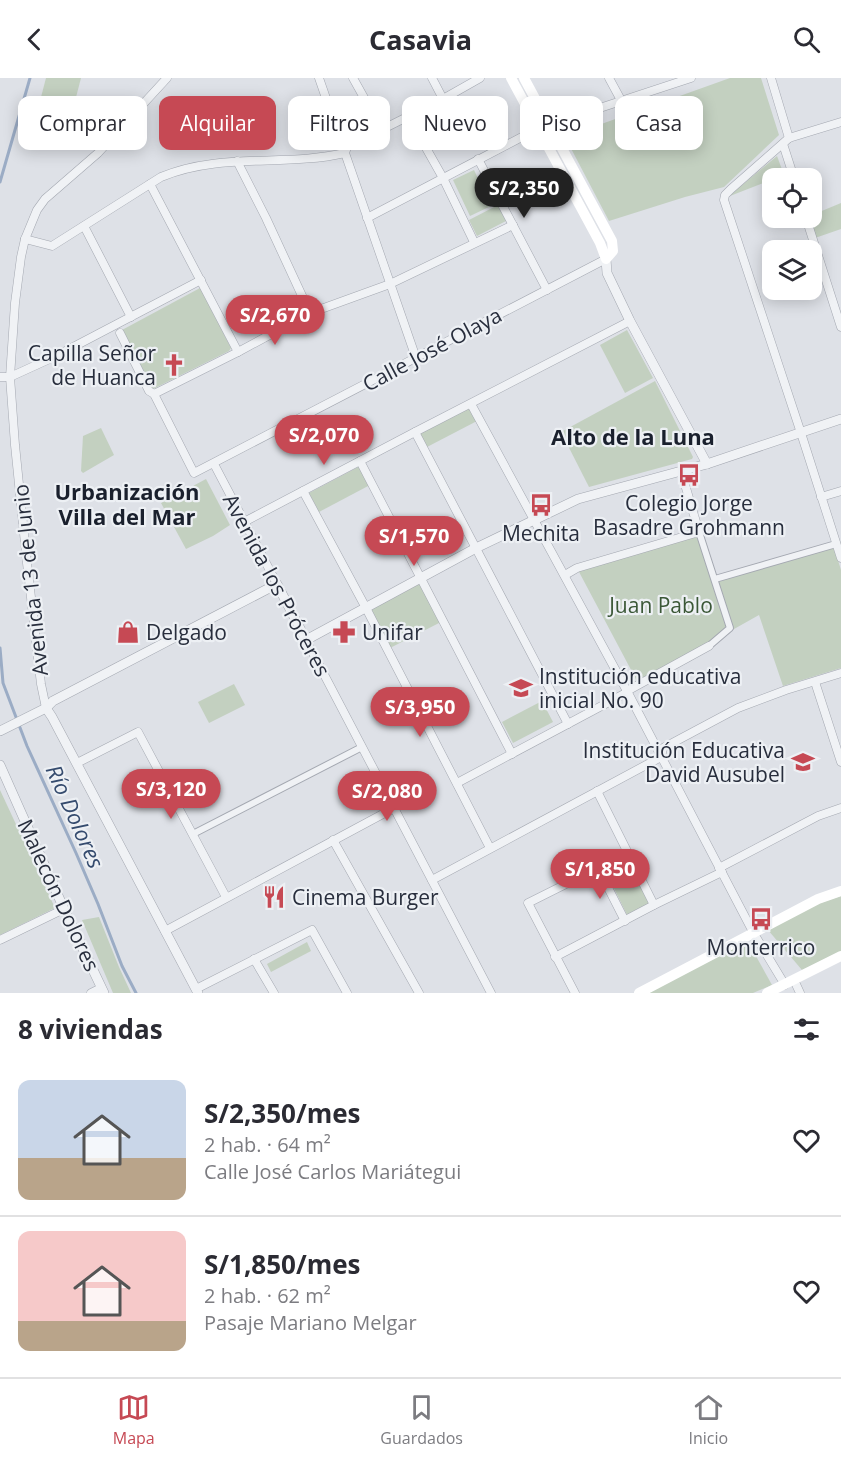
<!DOCTYPE html>
<html lang="es">
<meta charset="utf-8">
<style>
:root{--surface:#fff;--page:#f2f2f3;--text:#2b2b33;--muted:#7c7c81;--line:#e1e1e2;--accent:#c64954}
body{margin:0;font-family:"Open Sans",sans-serif;background:var(--page);color:var(--text);height:100vh;display:flex;flex-direction:column;font-size:22px;white-space:nowrap}
*{box-sizing:border-box;margin:0}
p{font-size:20px;color:var(--muted)}
.icon{flex:none;width:33px;height:33px;fill:none;stroke:currentColor;stroke-width:2;stroke-linecap:round;stroke-linejoin:round}
.map{position:relative;height:915px;overflow:hidden}
.panel{display:flex;flex-direction:column;background:var(--surface);flex:1}
.panel>*{flex:none}
.banner{position:absolute;left:18px;top:18px;width:806px;height:54px;display:flex;gap:12px}
.buttons{position:absolute;left:762px;top:90px;display:grid;gap:12px}
.buttons a{display:grid;place-items:center;width:60px;height:60px;border-radius:12px;background:var(--surface);box-shadow:0 3px 15px #0003;font-size:30px}
.price{position:absolute;translate:-50% -51px;padding:0 14px;border-radius:21px;background:var(--accent);color:#fff;font-size:20px;line-height:39px;filter:drop-shadow(0 2px 3px #0008)}
.price::after{content:'';position:absolute;left:50%;top:36px;width:18px;height:14px;margin-left:-9px;background:inherit;clip-path:polygon(0 0,100% 0,50% 100%)}
.price.active{background:#222;color:#fff}
ul{padding:0;list-style:none}
li{display:flex;align-items:center;gap:18px;height:150px;padding:0 18px}
li+li{border-top:2px solid var(--line)}
li span{display:grid;place-items:center;flex:none;width:168px;height:120px;border-radius:12px;color:#555}
li>.icon{margin-inline-start:auto}
span .icon{width:72px;height:72px;fill:#fffc;stroke-width:1}
li b{font-size:26px}
h2{display:flex;justify-content:space-between;align-items:center;height:72px;padding:0 18px;font-size:26px}
.pill{padding:0 21px;border-radius:12px;background:var(--surface);box-shadow:0 3px 15px #0003;font-size:21px;line-height:54px}
.pill.active{background:var(--accent);color:#fff}
header{display:flex;justify-content:space-between;align-items:center;height:78px;padding:0 18px;background:var(--surface);font-size:27px;font-weight:700}
.menu{display:flex;justify-content:space-around;align-items:center;height:84px;border-top:2px solid var(--line);background:var(--surface);font-size:16px;color:var(--muted)}
.menu a{display:grid;justify-items:center;gap:3px}
.menu .active{color:var(--accent)}
.map>svg:first-child{display:block}
.green{fill:#c3d0c0}
.lines{fill:none;stroke-linecap:round;stroke-linejoin:round}
.stream{stroke:#9bacc5;stroke-width:3}
.pedestrian-casing{stroke:#a4a8b1;stroke-width:8}
.minor-casing{stroke:#a4a8b1;stroke-width:9}
.tertiary-casing{stroke:#a4a8b1;stroke-width:10}
.pedestrian{stroke:#f0f2f5;stroke-width:6}
.minor{stroke:#f0f2f5;stroke-width:8}
.tertiary{stroke:#f0f2f5;stroke-width:9}
.secondary{stroke:#fff;stroke-width:10}
.labels{text-anchor:middle;dominant-baseline:central;stroke-width:4.5;stroke-linejoin:round;paint-order:stroke}
.street-label{font-size:21px;fill:#282e3d;stroke:#edf0f4}
.poi-label{font-size:21px;fill:#282e3d;stroke:#edf0f4;text-anchor:start}
.park-label{font-size:21px;fill:#3a5736;stroke:#edf0f4}
.neighbourhood-label{font-size:22px;font-weight:bold;fill:#1a202d;stroke:#edf0f4}
.water-label{font-size:22px;font-style:italic;fill:#354b6e;stroke:#edf0f4}
</style>
<header><svg class="icon" aria-label="back" viewBox="0 0 24 24"><path d="M15 5l-7 7 7 7"/></svg>Casavia<svg class="icon" aria-label="search" viewBox="0 0 24 24"><circle cx="10" cy="10" r="6"/><path d="M15 15l6 6"/></svg></header>
<div class="map">
<svg width="841" height="915" viewBox="0 0 841 915">
<rect width="100%" height="100%" fill="#dee1e7"/>
<g class="green">
<path d="M46 0H81L67 54 34 46Z"/>
<path d="M730 0H761L779 57 724 109 685 119 609 143 565 59Z"/>
<path d="M777 78 784 97 730 118 736 112Z"/>
<path d="M474 92 491 128 470 138 453 102Z"/>
<path d="M841 125V151L815 160 809 140H812V137Z"/>
<path d="M498 127 506 143 477 158 469 142Z"/>
<path d="M200 210 231 270 229 273 153 311 122 252Z"/>
<path d="M627 252 653 300 625 315 600 267Z"/>
<path d="M655 303 693 379 692 381 589 409 561 354Z"/>
<path d="M470 330 477 343 427 369 420 355Z"/>
<path d="M101 350 114 377 83 395 81 393 83 358Z"/>
<path d="M360 388 370 407 319 434 309 415Z"/>
<path d="M206 401 230 447 213 458 186 471 161 425Z"/>
<path d="M700 457 715 503 834 469 841 492V590L783 608 759 537 638 605 578 492Z"/>
<path d="M421 505 441 544 390 570 370 532Z"/>
<path d="M234 606 245 627 209 645 198 624Z"/>
<path d="M542 623 553 644 513 665 502 644Z"/>
<path d="M0 712 55 830 0 857Z"/>
<path d="M631 788 650 825 627 837 609 800Z"/>
<path d="M841 818V873L802 892 768 852 817 826Z"/>
<path d="M99 839 119 889 131 915H113L82 842Z"/>
<path d="M747 862 772 907 753 915H647Z"/>
<path d="M307 864 311 873 271 894 267 886Z"/>
</g>
<g class="lines">
<g class="stream">
<path d="M0 104 30 0"/>
<path d="M0 570 3 605 27 668 76 775 98 826 122 888 136 915"/>
</g>
<g class="pedestrian-casing">
<g id="pedestrian">
<path d="M699 454 730 550 709 568"/>
<path d="M715 501 836 466"/>
<path d="M193 756 362 669"/>
</g>
</g>
<g class="minor-casing">
<g id="minor">
<path d="M319 0 416 280"/>
<path d="M353 0 382 52"/>
<path d="M432 0 443 21"/>
<path d="M609 0 622 24"/>
<path d="M771 0 789 60"/>
<path d="M408 38 443 100 474 164"/>
<path d="M841 44 789 60 731 111 725 117 724 122 801 355 841 480"/>
<path d="M783 66 794 100"/>
<path d="M478 81 547 212"/>
<path d="M237 83 266 140 310 235"/>
<path d="M150 106 238 274"/>
<path d="M367 140 539 50 691 0"/>
<path d="M806 140 841 249"/>
<path d="M84 148 131 239"/>
<path d="M25 161 52 168 161 99C220 74 285 89 345 75L347 69 443 21 480 0"/>
<path d="M120 255 149 313 154 316 194 395 606 181"/>
<path d="M0 299H10L56 278 201 202"/>
<path d="M154 316 238 274 310 235 390 206 513 147"/>
<path d="M471 326 627 613 753 854 785 907"/>
<path d="M415 354 568 646"/>
<path d="M360 383 512 676"/>
<path d="M214 386 277 506"/>
<path d="M303 413 366 530 490 770"/>
<path d="M821 419 841 413"/>
<path d="M244 444 415 354 630 243"/>
<path d="M565 497 577 490 699 454 681 393"/>
<path d="M306 562 491 915"/>
<path d="M815 604 841 684"/>
<path d="M46 630 41 606 27 485 15 367 10 299 15 225 21 179 25 161 37 132 45 121 98 75 167 0"/>
<path d="M77 685 138 654 226 819"/>
<path d="M457 705 624 616 627 613 709 568"/>
<path d="M597 713 654 827"/>
<path d="M333 762 419 915"/>
<path d="M598 790 625 843"/>
<path d="M719 790 818 738 841 730"/>
<path d="M432 802 661 679 663 670 738 630 786 612 841 595"/>
<path d="M165 853 394 730"/>
<path d="M0 862 64 831"/>
<path d="M555 879 654 827 722 794"/>
<path d="M254 881 274 915"/>
<path d="M794 902 800 915"/>
<path d="M196 911 312 852 347 915"/>
<path d="M91 915 101 910"/>
<path d="M575 915 528 825 628 775"/>
</g>
</g>
<g class="tertiary-casing">
<g id="tertiary">
<path d="M606 181 607 195 630 243 707 386"/>
<path d="M46 630 52 639 198 915"/>
<path d="M0 653 46 630 53 623 277 506 306 562 476 470 578 421 707 386 841 341"/>
<path d="M0 687 64 831 104 915"/>
</g>
</g>
<use href="#pedestrian" class="pedestrian"/>
<use href="#minor" class="minor"/>
<use href="#tertiary" class="tertiary"/>
<g class="secondary">
<path d="M511 0 600 165 606 181 613 173 612 163 524 0"/>
<path d="M639 915 818 821 841 813"/>
<path d="M767 915 841 878"/>
</g>
</g>
<defs>
<g id="church-bare" transform="scale(1.8)"><path d="M-1.2-6h2.4v3.5h3.3v2.4h-3.3V6h-2.4V-.1h-3.3v-2.4h3.3Z" fill="#c64954" stroke="#edf0f4" stroke-width="2.5" paint-order="stroke"/></g>
<g id="bus-bare" transform="scale(1.8)"><path d="M-5-6H5V4H4V6H2V4H-2V6H-4V4H-5ZM-3.5-4V0h7V-4ZM-3.5 1.2v1.5H-2V1.2ZM2 1.2v1.5H3.5V1.2Z" fill="#c64954" stroke="#edf0f4" stroke-width="2.5" paint-order="stroke"/></g>
<g id="shop-bare" transform="scale(1.8)"><path d="M-5-2.5h2.3a2.7 3.5 0 0 1 5.4 0H5L5.5 6h-11ZM-1.5-2.5h3a1.5 2.3 0 0 0-3 0Z" fill="#c64954" stroke="#edf0f4" stroke-width="2.5" paint-order="stroke"/></g>
<g id="pharmacy-bare" transform="scale(1.8)"><path d="M-2-6h4v4h4v4h-4v4h-4v-4h-4v-4h4Z" fill="#c64954" stroke="#edf0f4" stroke-width="2.5" paint-order="stroke"/></g>
<g id="school-bare" transform="scale(1.8)"><path d="M0-5L7-2L0 1L-7-2ZM-4 1L0 2.5L4 1V4Q0 6-4 4Z" fill="#c64954" stroke="#edf0f4" stroke-width="2.5" paint-order="stroke"/></g>
<g id="restaurant-bare" transform="scale(1.8)"><path d="M-5-6h1v4h1v-4h1v4h1v-4h1v5L-1.5 .5V6h-2V.5L-5-1ZM5-6V6H3V1.5H1.5Q1.5-4 5-6Z" fill="#c64954" stroke="#edf0f4" stroke-width="2.5" paint-order="stroke"/></g>
</defs>
<g fill-rule="evenodd">
<use href="#church-bare" x="174" y="287"/>
<use href="#bus-bare" x="689" y="397"/>
<use href="#bus-bare" x="541" y="427"/>
<use href="#shop-bare" x="128" y="554"/>
<use href="#pharmacy-bare" x="344" y="554"/>
<use href="#school-bare" x="521" y="610"/>
<use href="#school-bare" x="803" y="684"/>
<use href="#restaurant-bare" x="274" y="819"/>
<use href="#bus-bare" x="761" y="841"/>
</g>
<g class="labels">
<g class="street-label">
<text transform="translate(432 271) rotate(-28)">Calle José Olaya</text>
<text transform="translate(30 502) rotate(-96)">Avenida 13 de Junio</text>
<text transform="translate(277 507) rotate(62)">Avenida los Próceres</text>
<text transform="translate(59 817) rotate(65)">Malecón Dolores</text>
</g>
<g class="poi-label">
<text x="156" y="275" text-anchor="end">Capilla Señor<tspan x="156" dy="24">de Huanca</tspan></text>
<text x="689" y="425" text-anchor="middle">Colegio Jorge<tspan x="689" dy="24">Basadre Grohmann</tspan></text>
<text x="541" y="455" text-anchor="middle">Mechita</text>
<text x="146" y="554">Delgado</text>
<text x="362" y="554">Unifar</text>
<text x="539" y="598">Institución educativa<tspan x="539" dy="24">inicial No. 90</tspan></text>
<text x="785" y="672" text-anchor="end">Institución Educativa<tspan x="785" dy="24">David Ausubel</tspan></text>
<text x="292" y="819">Cinema Burger</text>
<text x="761" y="869" text-anchor="middle">Monterrico</text>
</g>
<g class="park-label">
<text x="661" y="527">Juan Pablo</text>
</g>
<g class="neighbourhood-label">
<text x="633" y="358">Alto de la Luna</text>
<text x="127" y="413">Urbanización<tspan x="127" dy="25">Villa del Mar</tspan></text>
</g>
<g class="water-label">
<text transform="translate(76 738) rotate(66)">Río Dolores</text>
</g>
</g>
</svg>
<div class="buttons">
<a><svg class="icon" aria-label="locate" viewBox="0 0 24 24"><circle cx="12" cy="12" r="6"/><path d="M12 2v4M12 18v4M2 12h4M18 12h4"/></svg></a>
<a><svg class="icon" aria-label="layers" viewBox="0 0 24 24"><path d="M12 4l9 5-9 5-9-5zM3 14l9 5 9-5"/></svg></a>
</div>
<b class="price active" style="left:524px;top:141px">S/2,350</b>
<b class="price" style="left:275px;top:268px">S/2,670</b>
<b class="price" style="left:324px;top:388px">S/2,070</b>
<b class="price" style="left:414px;top:489px">S/1,570</b>
<b class="price" style="left:420px;top:660px">S/3,950</b>
<b class="price" style="left:171px;top:742px">S/3,120</b>
<b class="price" style="left:387px;top:744px">S/2,080</b>
<b class="price" style="left:600px;top:822px">S/1,850</b>
<div class="banner">
<a class="pill">Comprar</a>
<a class="pill active">Alquilar</a>
<a class="pill">Filtros</a>
<a class="pill">Nuevo</a>
<a class="pill">Piso</a>
<a class="pill">Casa</a>
</div>
</div>
<section class="panel">
<h2>8 viviendas<svg class="icon" aria-label="filters" viewBox="0 0 24 24"><path d="M4 7h16M4 17h16"/><circle cx="9" cy="7" r="2"/><circle cx="15" cy="17" r="2"/></svg></h2>
<ul>
<li><span style="background:linear-gradient(#c9d6e8 65%,#b9a48a 0)"><svg class="icon" aria-label="home" viewBox="0 0 24 24"><path d="M3 11l9-7 9 7M6 9v11h12V9"/></svg></span><div><b>S/2,350/mes</b><p>2 hab. · 64 m²</p><p>Calle José Carlos Mariátegui</p></div><svg class="icon" aria-label="heart" viewBox="0 0 24 24"><path d="M12 20l-8-8c-3-5 5-10 8-4 3-6 11-1 8 4z"/></svg></li>
<li><span style="background:linear-gradient(#f6c9c9 75%,#b9a48a 0)"><svg class="icon" aria-label="home" viewBox="0 0 24 24"><path d="M3 11l9-7 9 7M6 9v11h12V9"/></svg></span><div><b>S/1,850/mes</b><p>2 hab. · 62 m²</p><p>Pasaje Mariano Melgar</p></div><svg class="icon" aria-label="heart" viewBox="0 0 24 24"><path d="M12 20l-8-8c-3-5 5-10 8-4 3-6 11-1 8 4z"/></svg></li>
</ul>
</section>
<nav class="menu">
<a class="active"><svg class="icon" aria-label="map" viewBox="0 0 24 24"><path d="M3 6l6-2 6 2 6-2v14l-6 2-6-2-6 2zM9 4v14M15 6v14"/></svg>Mapa</a>
<a><svg class="icon" aria-label="saved" viewBox="0 0 24 24"><path d="M7 4h10v16l-5-4-5 4z"/></svg>Guardados</a>
<a><svg class="icon" aria-label="home" viewBox="0 0 24 24"><path d="M3 11l9-7 9 7M6 9v11h12V9"/></svg>Inicio</a>
</nav>
